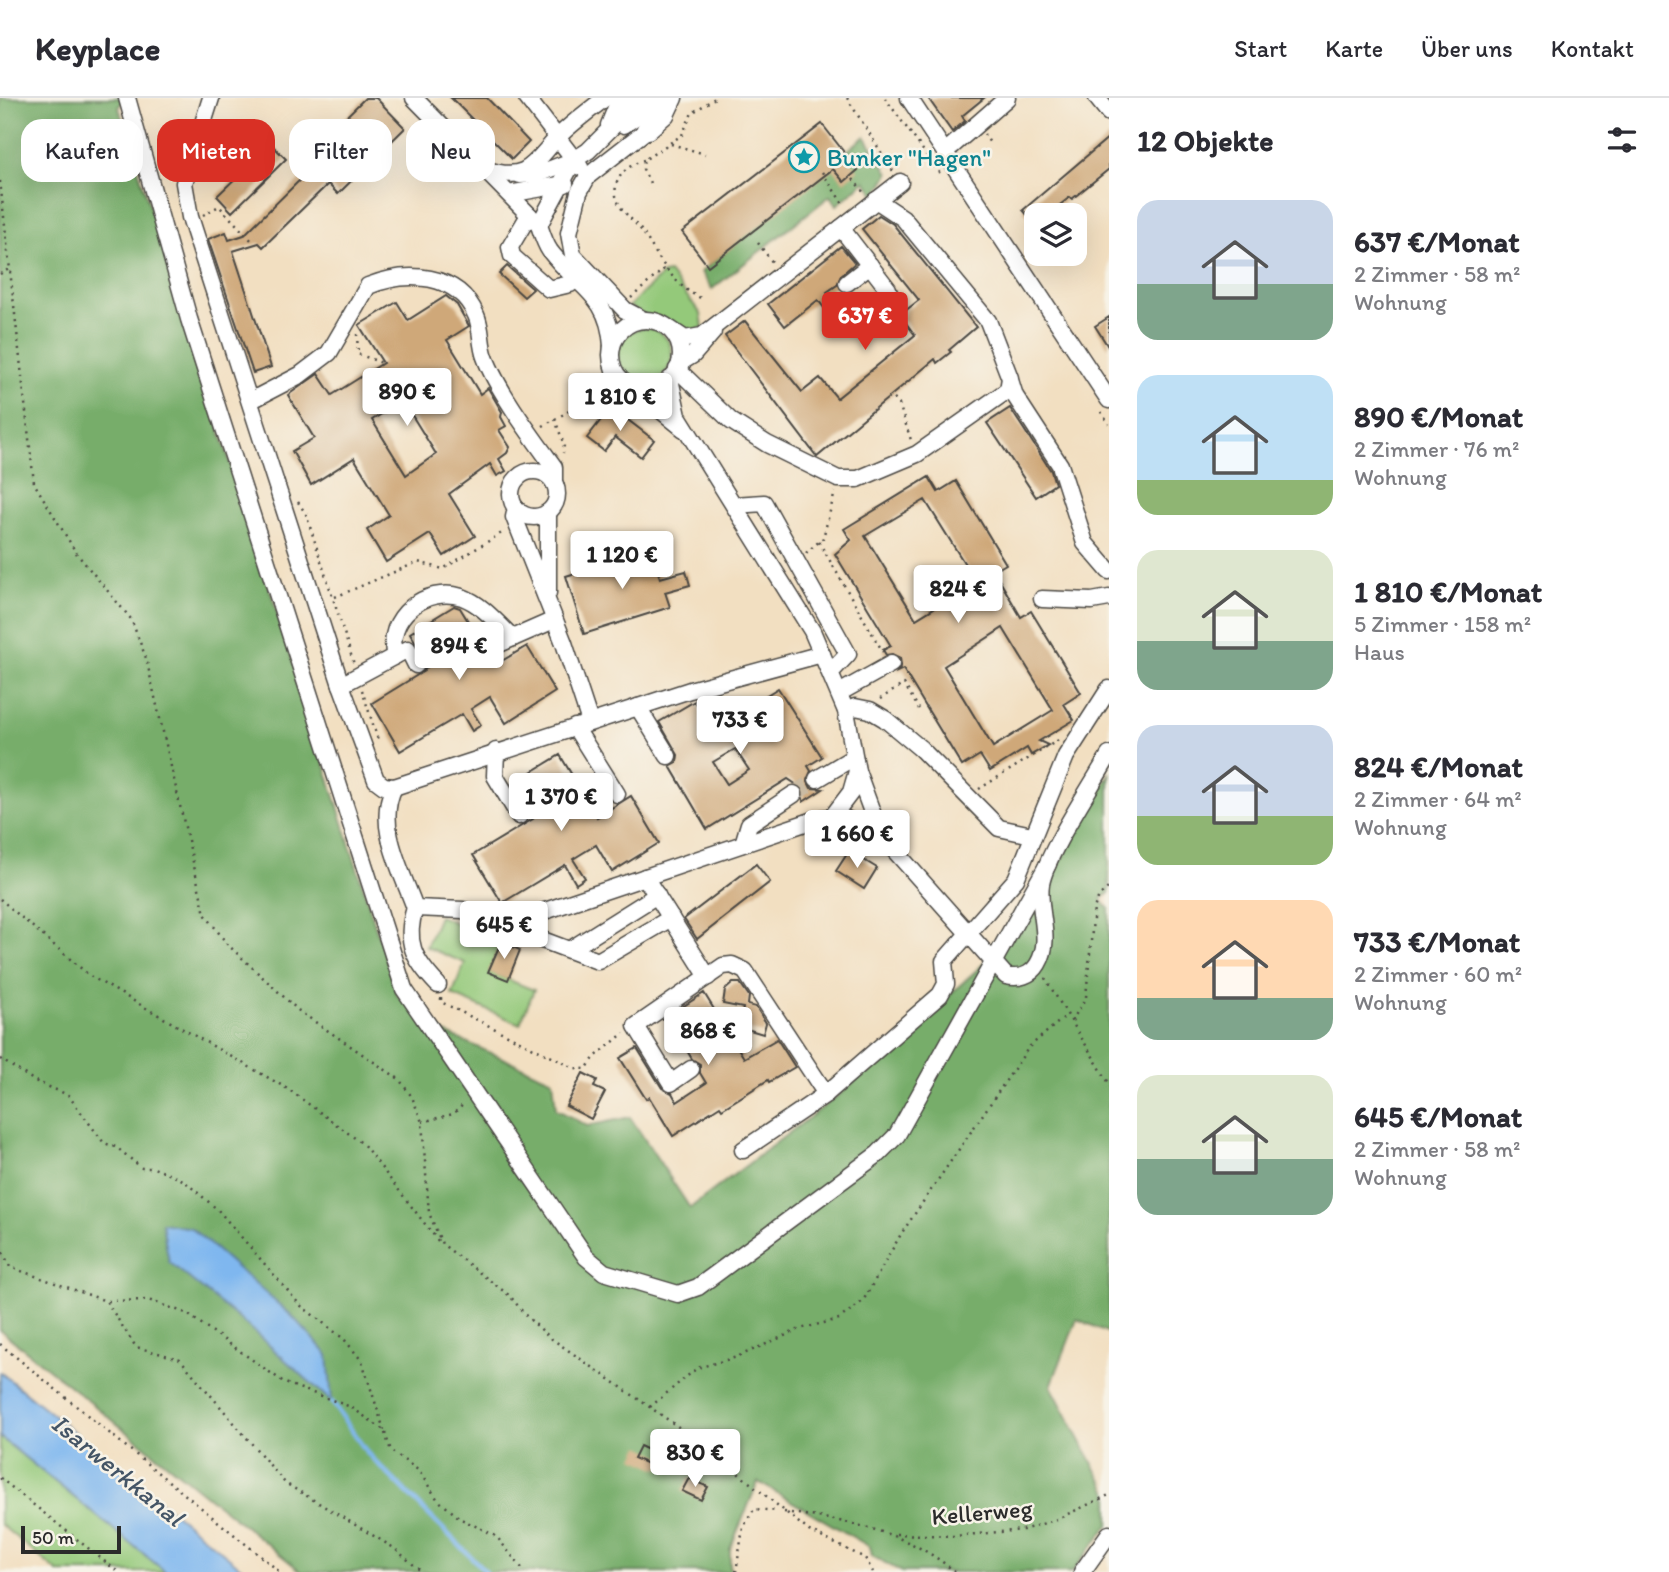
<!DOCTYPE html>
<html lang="de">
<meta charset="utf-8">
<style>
:root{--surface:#fff;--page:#f7f7f7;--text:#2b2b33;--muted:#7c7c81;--line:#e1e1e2;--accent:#d93025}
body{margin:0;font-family:Itim,sans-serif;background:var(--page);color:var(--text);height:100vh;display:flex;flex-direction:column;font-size:26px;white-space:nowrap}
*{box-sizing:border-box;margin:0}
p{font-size:23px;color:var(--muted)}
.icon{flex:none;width:38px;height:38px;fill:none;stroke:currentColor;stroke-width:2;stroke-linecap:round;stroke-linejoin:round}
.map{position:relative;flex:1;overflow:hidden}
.details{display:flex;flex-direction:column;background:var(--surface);width:560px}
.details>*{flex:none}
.guide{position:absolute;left:21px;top:21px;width:665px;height:63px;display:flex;gap:14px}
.buttons{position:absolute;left:1024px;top:105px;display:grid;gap:14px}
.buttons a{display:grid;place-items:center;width:63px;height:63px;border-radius:14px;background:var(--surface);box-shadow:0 7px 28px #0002;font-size:35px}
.scale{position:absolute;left:21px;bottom:18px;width:100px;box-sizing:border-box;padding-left:7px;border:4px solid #2b2b2b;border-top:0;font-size:19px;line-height:24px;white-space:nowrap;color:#2b2b2b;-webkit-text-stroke:5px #f7f3e8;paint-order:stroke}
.price{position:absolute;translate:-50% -60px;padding:0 16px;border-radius:7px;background:#fff;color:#222;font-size:23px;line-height:46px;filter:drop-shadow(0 2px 4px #0008)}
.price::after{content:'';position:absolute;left:50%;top:42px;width:21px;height:16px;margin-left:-10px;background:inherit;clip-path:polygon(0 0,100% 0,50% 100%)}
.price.selected{background:var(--accent);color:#fff}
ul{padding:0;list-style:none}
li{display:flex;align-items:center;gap:21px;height:175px;padding:0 28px}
li span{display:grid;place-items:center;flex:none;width:196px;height:140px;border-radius:21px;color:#555}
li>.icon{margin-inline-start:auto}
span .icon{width:84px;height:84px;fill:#fffc;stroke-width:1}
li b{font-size:30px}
h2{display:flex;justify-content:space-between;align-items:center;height:84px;padding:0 28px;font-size:30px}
.tag{padding:0 24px;border-radius:21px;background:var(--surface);box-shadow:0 7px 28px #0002;font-size:24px;line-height:63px}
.tag.selected{background:var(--accent);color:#fff}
header{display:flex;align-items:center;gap:42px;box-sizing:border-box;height:98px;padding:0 35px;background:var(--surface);border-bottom:2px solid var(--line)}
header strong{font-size:33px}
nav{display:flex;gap:38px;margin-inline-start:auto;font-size:24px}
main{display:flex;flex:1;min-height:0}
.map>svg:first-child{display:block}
.green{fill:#94c97a;stroke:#607a52;stroke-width:2}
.forest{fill:#77ad6a;stroke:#516c4a;stroke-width:2}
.water{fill:#7fb7ef;stroke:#55718d;stroke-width:2}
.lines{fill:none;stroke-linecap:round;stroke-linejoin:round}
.stream{stroke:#7fb7ef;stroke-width:4.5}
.building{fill:#cfa879;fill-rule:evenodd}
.minor-tunnel{stroke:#cabba3;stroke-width:16;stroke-dasharray:16 8;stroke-linecap:butt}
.minor-casing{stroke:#494642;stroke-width:19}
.path{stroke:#494642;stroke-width:2.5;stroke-dasharray:2 5;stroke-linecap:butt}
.minor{stroke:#fff;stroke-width:16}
.labels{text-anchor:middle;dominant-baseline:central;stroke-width:5;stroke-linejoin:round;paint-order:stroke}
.culture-label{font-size:24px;fill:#0d838f;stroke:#f7f3e8;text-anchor:start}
.street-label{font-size:24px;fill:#2b2b2b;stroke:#f7f3e8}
.water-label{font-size:26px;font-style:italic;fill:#456;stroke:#f7f3e8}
</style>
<header>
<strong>Keyplace</strong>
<nav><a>Start</a><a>Karte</a><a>Über uns</a><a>Kontakt</a></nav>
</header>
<main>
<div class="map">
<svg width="1109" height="1474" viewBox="0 0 1109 1474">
<rect width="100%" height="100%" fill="#f7f3e8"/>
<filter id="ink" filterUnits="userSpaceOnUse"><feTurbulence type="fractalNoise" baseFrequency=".0143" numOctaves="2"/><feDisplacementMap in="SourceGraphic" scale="14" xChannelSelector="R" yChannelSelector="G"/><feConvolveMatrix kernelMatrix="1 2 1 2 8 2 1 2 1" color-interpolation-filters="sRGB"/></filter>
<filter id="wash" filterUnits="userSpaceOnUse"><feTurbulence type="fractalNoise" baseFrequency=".00686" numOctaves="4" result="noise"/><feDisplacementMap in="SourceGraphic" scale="28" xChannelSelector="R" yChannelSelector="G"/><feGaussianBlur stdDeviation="1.57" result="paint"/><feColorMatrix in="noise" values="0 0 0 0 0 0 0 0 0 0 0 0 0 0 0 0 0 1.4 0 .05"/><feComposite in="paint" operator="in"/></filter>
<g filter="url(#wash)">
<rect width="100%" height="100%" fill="#f2dfc1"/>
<g class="green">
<path d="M669 175 701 216 703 230C679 237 649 220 629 208L663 176Z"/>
<circle cx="645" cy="257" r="27"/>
<path d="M439 818 501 844 489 874 534 892 520 926 452 897 465 865 426 849Z"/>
<path d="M0 1339 166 1474H58L0 1426Z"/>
</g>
<g class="forest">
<path d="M0 0H123L119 10 397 897 445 935 553 982 556 1011 587 1028 630 1019 690 1110 839 997 1023 830 1109 676V795L1101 801 1109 811V1235L1077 1221 1051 1288 1109 1396V1427L1072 1474H902L872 1458 870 1449 758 1384 730 1451V1474H302L0 1232Z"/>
<path d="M865 38 889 75 876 97 865 83 837 107 830 98 712 191 701 174Z"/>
</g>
<g class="water">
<path d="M162 1125 191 1130 292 1218 328 1257 332 1304 243 1224 169 1164Z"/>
<path d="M0 1274 247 1474H166L0 1339Z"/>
</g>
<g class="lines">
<path class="stream" d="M332 1304 368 1356 486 1474"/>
</g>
<g id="blocks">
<g class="building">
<path d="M365 0H376L405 30 338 96 328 86 263 149 259 145 233 153 271 269 253 275 208 141 226 134 229 142 244 137 312 70 303 61Z"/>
<path d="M451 0H487L529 44 512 61Z"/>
<path d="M928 0H984L962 18 965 23 952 34Z"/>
<path d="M822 26 858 72 844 84 833 71 708 168 682 134Z"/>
<path d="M1109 39V71L1072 101 1070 99 1047 117H1036V127L1023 112Z"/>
<path d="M271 46 286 61 232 114 217 98Z"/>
<path d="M879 117 893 126 976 229 949 252 951 254 937 265 935 261 817 359 725 238 745 223 802 294 820 280 837 300 915 237 903 221 905 213 919 202 862 131Z"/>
<path d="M841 148 855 165 841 177 837 187 827 194 837 207 828 215 818 202 785 228 768 206Z"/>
<path d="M507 168 533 191 524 199 499 176Z"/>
<path d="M446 198 457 207 469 228 447 242 480 296 488 290 502 314 501 319 506 328 499 332 510 349 507 355 499 361 506 373 497 378 490 366 449 396 475 438 444 458 430 436 386 464 367 432 389 417 354 360 311 387 292 353 314 340 288 297 318 276 332 297 383 265 359 227 397 204 408 222ZM403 303 436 356 406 377 372 322Z"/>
<path d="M1109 219V250L1095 228Z"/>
<path d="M611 309 654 342 641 359 615 339 604 353 587 340Z"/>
<path d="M1010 310 1051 373 1055 386 1036 399 987 325Z"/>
<path d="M929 379 938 394 956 383 1006 466 994 473 1021 519 1031 513 1081 595 1064 606 1074 622 1039 643 1048 647 1031 657 1027 650 990 673 980 657 962 668 903 571 897 574 901 567 900 560 892 556 886 557 883 552 891 548 835 456 851 442 844 431ZM925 402 976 484 916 521 865 438ZM1003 530 1053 612 993 649 944 568Z"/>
<path d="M651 452 660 480 686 473 690 487 665 494 670 509 584 536 566 478Z"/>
<path d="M454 508 460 510 495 567 527 548 555 594 506 625 490 599 471 611 481 627 472 633 462 616 400 653 372 605 424 573 429 567 410 535Z"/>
<path d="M778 590 822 659 808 668 811 673 807 682 811 690 823 691 803 704V691L788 681 707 731 670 668 677 664 678 657 659 624 695 603 711 632ZM735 651 749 672 727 686 713 664Z"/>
<path d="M560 657 597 719 631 698 659 745 612 774 596 747 573 761 585 780 576 786 565 767 502 805 473 757 533 721 512 686Z"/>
<path d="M849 753 877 770 864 791 836 773Z"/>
<path d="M756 766 770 784 697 841 684 821Z"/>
<path d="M501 844 520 852 508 882 488 874Z"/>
<path d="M733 885H740L749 898 748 907 756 909 766 925 763 936 740 929 743 910 723 906 725 892Z"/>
<path d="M704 895 744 960 777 941 795 969 769 984 768 982 722 1011 720 1008 673 1038 649 999 646 1001 620 960 637 950 662 990 672 995 677 1004 706 985 700 975V966L692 961 667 919Z"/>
<path d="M583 975 597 982 594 989 605 994 591 1021 566 1008Z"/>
<path d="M640 1348 665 1360 659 1371 634 1360Z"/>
<path d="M689 1380 708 1389 701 1402 682 1393Z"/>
</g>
</g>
</g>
<g filter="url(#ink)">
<use href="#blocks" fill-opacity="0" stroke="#494642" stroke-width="2"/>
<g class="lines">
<path class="minor-tunnel" d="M794 696 817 681"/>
<g class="minor-casing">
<g id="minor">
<path d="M127 0 189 221 404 891 586 1159 604 1174 678 1196 698 1189 878 1056 897 1037 1048 766"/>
<path d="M211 0 184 85 190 119 340 584 376 682 384 688 394 689 690 592 822 556"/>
<path d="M414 0 539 127"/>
<path d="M527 0 580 69"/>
<path d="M909 0 1109 302"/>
<path d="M1097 0 1109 15"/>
<path d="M609 27 620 0"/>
<path d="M624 27 634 20 647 0"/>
<path d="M648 33 666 17 674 0"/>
<path d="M952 48 1007 0"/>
<path d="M488 72C528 85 534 64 559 38 573 24 590 12 605 0"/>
<path d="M520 77 538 76 574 62"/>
<path d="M509 96 565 86"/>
<path d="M529 117 510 149 512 158 549 191 570 186 582 175"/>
<path d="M841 130 888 191 895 214"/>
<path d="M847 185 870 167"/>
<path d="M644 222 625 212 573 157 569 135 579 94 588 78 643 35 661 0"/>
<circle cx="646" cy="257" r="35"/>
<path d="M670 231 685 241 702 238 900 84"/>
<path d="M612 248C609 196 578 190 550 153 545 146 542 136 539 127L574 62 588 53 627 14 633 0"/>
<path d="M680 265 693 257 713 234"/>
<path d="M677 271 731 323 767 346 838 381H858L917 356 1008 292 1010 280 988 223 903 120 876 102"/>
<path d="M670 281 678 318 812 533 846 613 857 673 880 736 1006 878C1018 881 1031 878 1038 866 1053 841 1037 813 1041 786 1047 754 1092 688 1109 657"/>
<path d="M1010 282 1015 298 1060 367 1085 445 1109 473"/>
<path d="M631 288 684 331"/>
<path d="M250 303 300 277 329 255 368 188C407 172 458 175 476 217 482 230 480 246 485 259 497 292 533 340 554 369V385"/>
<circle cx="534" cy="396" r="23"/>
<path d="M734 407 764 405 848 556 831 574"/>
<path d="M516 410 514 419 564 545 590 624"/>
<path d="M548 495V414"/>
<path d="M1042 501 1092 503 1109 500"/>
<path d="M497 547 554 522"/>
<path d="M395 558C384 520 426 487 462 499 482 506 498 526 513 540"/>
<path d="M341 587 408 551 416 567"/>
<path d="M839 595 891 566"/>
<path d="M638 609 668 658"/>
<path d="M846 613 855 609 870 612 885 621 921 651 999 730 1032 737"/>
<path d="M575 629 617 696"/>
<path d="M496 653 495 678 519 718"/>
<path d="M817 681 854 659"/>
<path d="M394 689C375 727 402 773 415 810L463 812 598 863 671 820"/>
<path d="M832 719 851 694 857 673"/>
<path d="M743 746 749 726 794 696"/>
<path d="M645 779 708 879"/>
<path d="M415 810C404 844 414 862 438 887"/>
<path d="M526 834 539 815 817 721 839 718 880 736"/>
<path d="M571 851 657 797"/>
<path d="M691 971 671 985 636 928 723 868 732 867 745 873 826 996 940 897 946 886 944 863 1016 781 1066 658 1109 591"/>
<path d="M743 1052 826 996"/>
<path d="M1082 1474 1109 1436"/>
</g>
</g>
<g class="path">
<path d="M847 0 893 73"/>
<path d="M885 0 941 77"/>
<path d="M984 36 990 45"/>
<path d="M671 46 705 56"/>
<path d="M644 62C622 69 606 88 622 111 629 120 638 127 644 136 659 160 674 189 701 200"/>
<path d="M822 74 845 109"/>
<path d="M853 81 864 95"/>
<path d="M0 83 34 385 77 456 131 521 146 560 205 816 227 846 299 913 399 981 412 999 422 1024 429 1115 442 1146 510 1198 527 1219 552 1241 700 1344 809 1433 865 1460 873 1474"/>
<path d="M650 85 643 71 644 62 682 37 692 15 715 0"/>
<path d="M203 117 219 108 252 143"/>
<path d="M758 145 773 165"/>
<path d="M0 176 9 171"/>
<path d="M631 200 665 170"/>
<path d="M357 236 358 256 382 265"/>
<path d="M894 301 899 306 911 342"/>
<path d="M1101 314 1109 326"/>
<path d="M555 321 564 347 563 355"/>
<path d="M543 328 616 286"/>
<path d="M298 404 306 416 354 566"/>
<path d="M819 444 883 554"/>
<path d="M806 455 823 440 835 394"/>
<path d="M335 499 418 464 443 471 505 433"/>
<path d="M362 592 378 642"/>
<path d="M880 601 904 586 919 611"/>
<path d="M979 691 1060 641"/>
<path d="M0 801 90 878 288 991 363 1046 439 1144"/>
<path d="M1045 880 1109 985"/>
<path d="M441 900V904L574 970 586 971 595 959 624 935"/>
<path d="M1072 923 1086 899 1094 810 1099 798 1109 789"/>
<path d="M0 961 35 983 68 997 104 1045 116 1049 142 1070H154L183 1082 218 1112 300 1207 344 1241 362 1263 384 1332"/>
<path d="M422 1024 453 1016 465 1005"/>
<path d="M0 1148 10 1169 106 1203 136 1249 180 1261 285 1385 394 1450 422 1474"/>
<path d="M108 1203 148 1202 186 1215 285 1285 351 1309 384 1332 391 1353 418 1372 438 1402 461 1421 496 1438 525 1474"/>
<path d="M0 1246 280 1474"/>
<path d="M650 1309 697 1270 737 1259 800 1231 839 1221 863 1203 901 1136 1029 949 1067 917"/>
<path d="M0 1380 118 1474"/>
<path d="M784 1414C846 1423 906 1432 955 1474"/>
<path d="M896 1436 954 1438 1023 1432 1057 1421 1109 1397"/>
<path d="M736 1474 743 1430 754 1411 778 1413"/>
</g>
<use href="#minor" class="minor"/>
</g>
</g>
<defs>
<g id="sight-ring" transform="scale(1.575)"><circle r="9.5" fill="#f7f3e8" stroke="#0f9aa8" stroke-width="1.5"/><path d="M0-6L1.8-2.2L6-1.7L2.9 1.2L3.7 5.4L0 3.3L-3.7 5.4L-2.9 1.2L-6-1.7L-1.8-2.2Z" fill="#0f9aa8"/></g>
</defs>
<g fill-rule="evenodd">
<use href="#sight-ring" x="804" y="59"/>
</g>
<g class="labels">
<g class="culture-label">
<text x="827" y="59">Bunker "Hagen"</text>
</g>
<g class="street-label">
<text transform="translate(982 1414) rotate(-5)">Kellerweg</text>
</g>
<g class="water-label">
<text transform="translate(118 1372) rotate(39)">Isarwerkkanal</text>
</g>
</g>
</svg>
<div class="buttons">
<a><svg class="icon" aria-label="layers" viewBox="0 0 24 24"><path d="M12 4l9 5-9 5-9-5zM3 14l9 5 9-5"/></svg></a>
</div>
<div class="scale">50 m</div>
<b class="price selected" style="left:865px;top:254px">637 €</b>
<b class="price" style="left:407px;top:330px">890 €</b>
<b class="price" style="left:620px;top:335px">1 810 €</b>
<b class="price" style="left:622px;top:493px">1 120 €</b>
<b class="price" style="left:958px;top:527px">824 €</b>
<b class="price" style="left:459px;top:584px">894 €</b>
<b class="price" style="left:740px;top:658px">733 €</b>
<b class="price" style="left:561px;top:735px">1 370 €</b>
<b class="price" style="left:857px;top:772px">1 660 €</b>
<b class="price" style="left:504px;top:863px">645 €</b>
<b class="price" style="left:708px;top:969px">868 €</b>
<b class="price" style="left:695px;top:1391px">830 €</b>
<div class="guide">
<a class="tag">Kaufen</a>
<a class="tag selected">Mieten</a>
<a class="tag">Filter</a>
<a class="tag">Neu</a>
</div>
</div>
<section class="details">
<h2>12 Objekte<svg class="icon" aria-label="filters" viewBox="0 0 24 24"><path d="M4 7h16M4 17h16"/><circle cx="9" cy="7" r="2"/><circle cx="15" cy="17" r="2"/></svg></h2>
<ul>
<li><span style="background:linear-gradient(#c9d6e8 60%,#7fa58c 0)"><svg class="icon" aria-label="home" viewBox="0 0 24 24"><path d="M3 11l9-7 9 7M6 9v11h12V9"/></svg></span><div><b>637 €/Monat</b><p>2 Zimmer · 58 m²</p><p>Wohnung</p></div></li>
<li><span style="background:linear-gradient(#bfe0f5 75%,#8fb573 0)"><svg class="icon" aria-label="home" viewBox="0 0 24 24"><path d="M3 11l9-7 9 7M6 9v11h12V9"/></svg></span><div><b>890 €/Monat</b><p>2 Zimmer · 76 m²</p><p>Wohnung</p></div></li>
<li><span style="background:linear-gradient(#dfe7d0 65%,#7fa58c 0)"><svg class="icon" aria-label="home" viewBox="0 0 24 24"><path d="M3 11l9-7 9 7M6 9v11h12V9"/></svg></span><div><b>1 810 €/Monat</b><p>5 Zimmer · 158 m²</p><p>Haus</p></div></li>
<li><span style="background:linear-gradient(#c9d6e8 65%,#8fb573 0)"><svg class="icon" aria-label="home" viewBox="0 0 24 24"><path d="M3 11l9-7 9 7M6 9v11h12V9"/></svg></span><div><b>824 €/Monat</b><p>2 Zimmer · 64 m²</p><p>Wohnung</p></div></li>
<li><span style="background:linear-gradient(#ffd9b3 70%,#7fa58c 0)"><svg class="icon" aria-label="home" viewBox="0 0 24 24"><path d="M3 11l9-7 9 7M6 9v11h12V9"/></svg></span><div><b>733 €/Monat</b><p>2 Zimmer · 60 m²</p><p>Wohnung</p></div></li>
<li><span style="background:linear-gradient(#dfe7d0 60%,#7fa58c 0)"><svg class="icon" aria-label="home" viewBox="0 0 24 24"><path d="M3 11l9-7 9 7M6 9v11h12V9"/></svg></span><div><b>645 €/Monat</b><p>2 Zimmer · 58 m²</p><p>Wohnung</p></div></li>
</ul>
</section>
</main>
